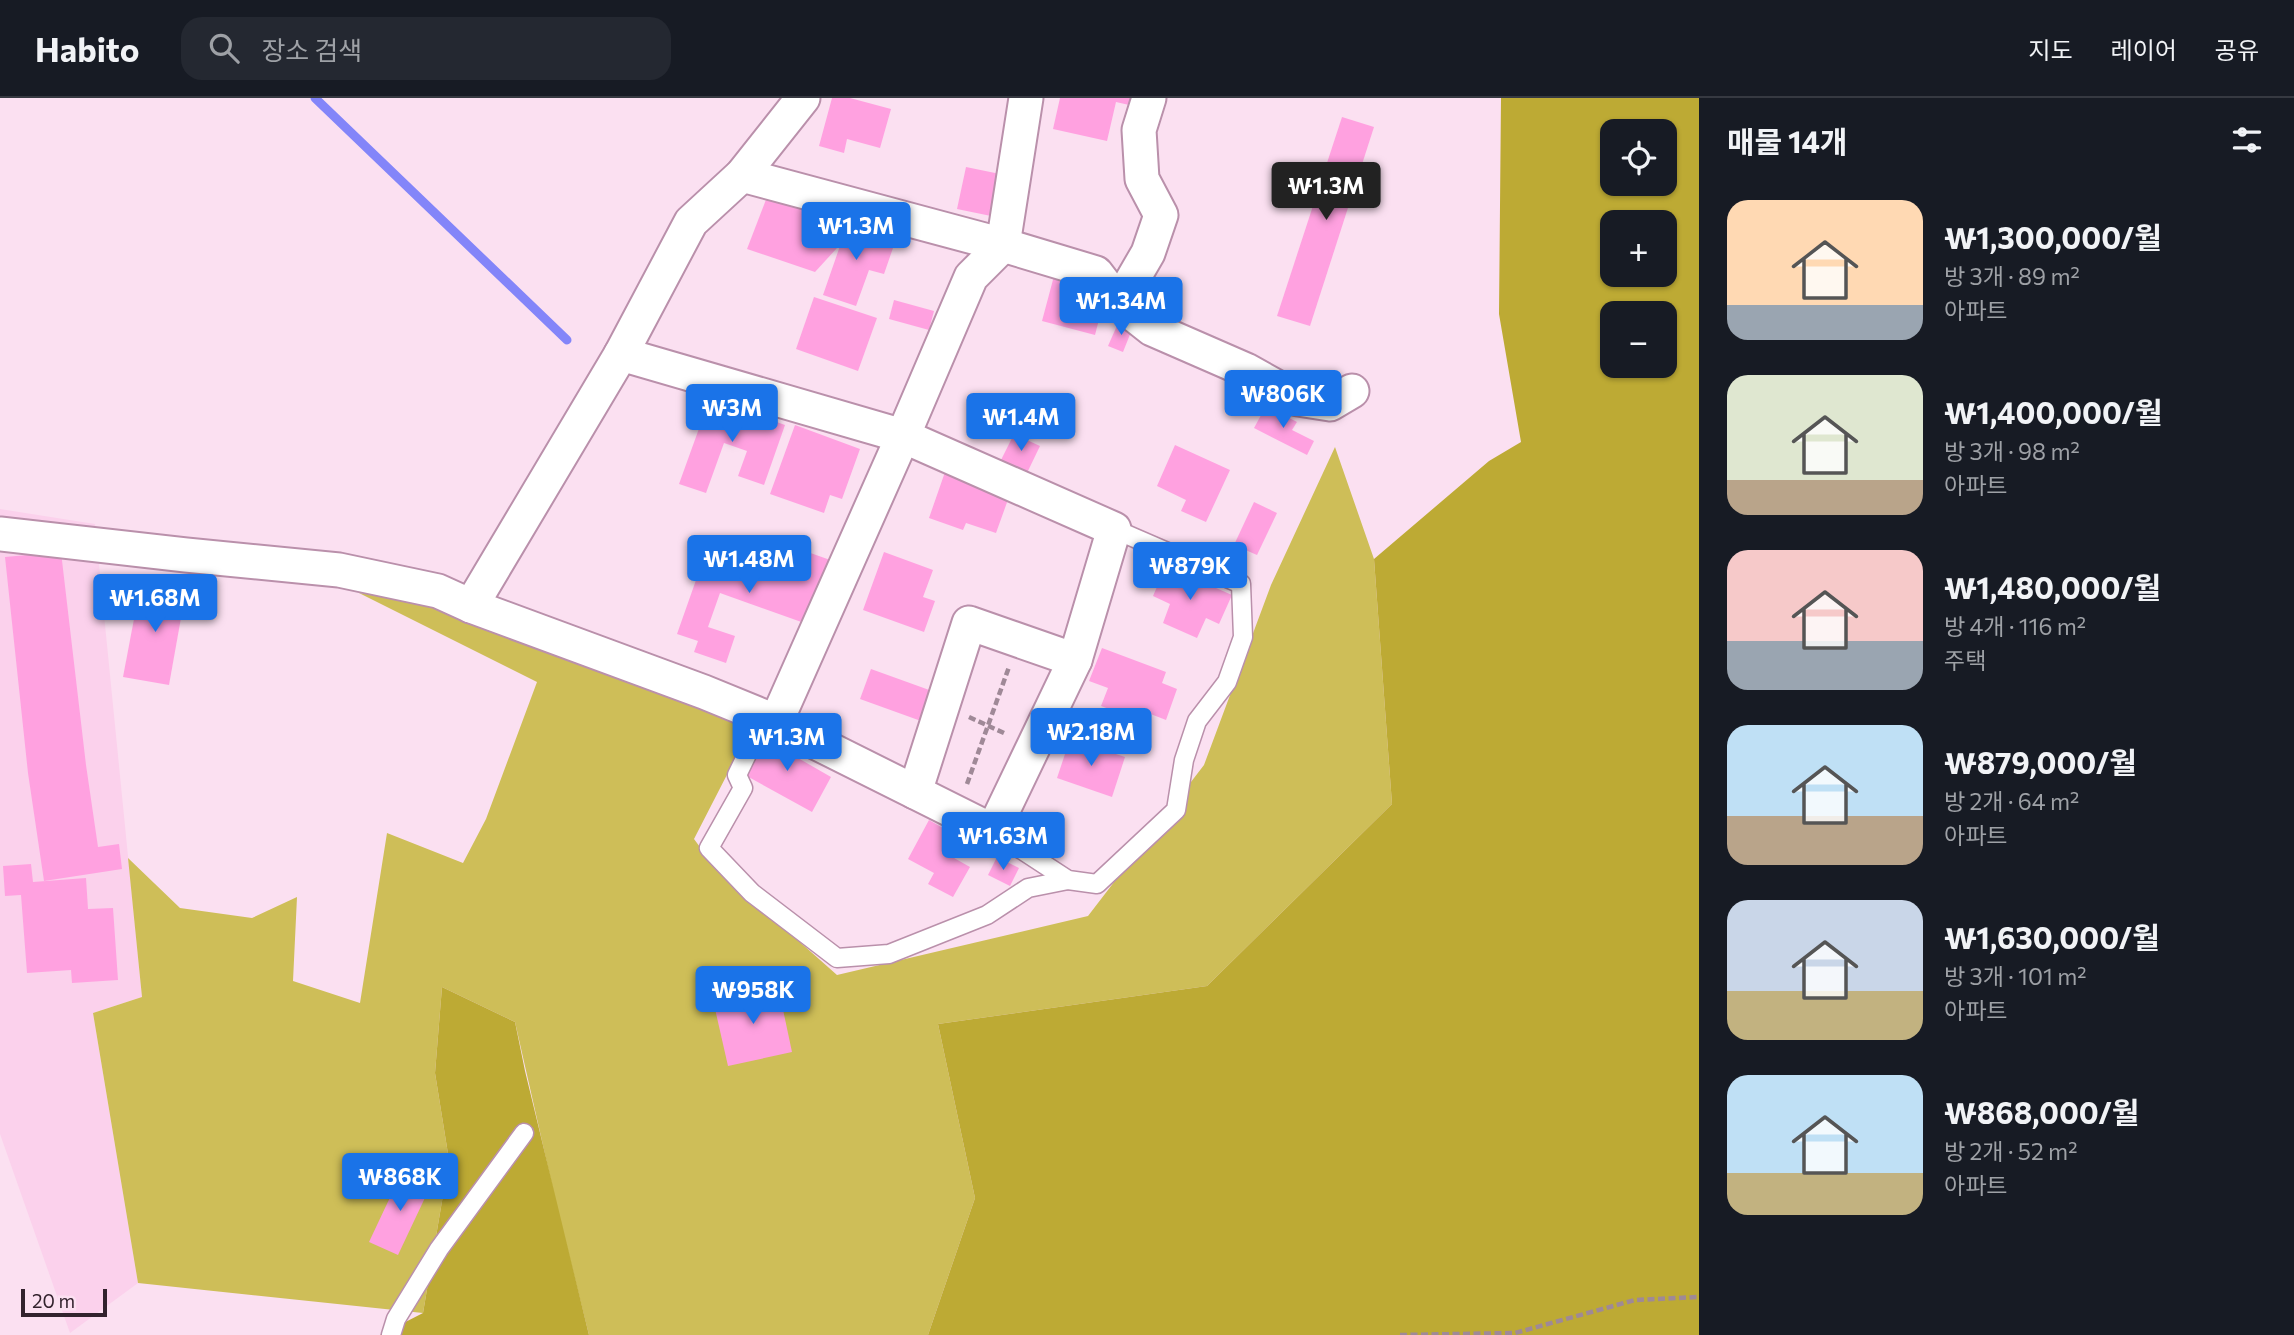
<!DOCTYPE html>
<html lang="ko">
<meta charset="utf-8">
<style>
:root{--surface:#171b24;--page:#242831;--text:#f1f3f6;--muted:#9ea1a6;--line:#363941;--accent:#1a73e8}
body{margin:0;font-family:Commissioner,"Noto Sans KR",sans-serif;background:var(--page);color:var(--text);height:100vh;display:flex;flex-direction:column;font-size:26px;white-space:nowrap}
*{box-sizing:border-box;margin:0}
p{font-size:23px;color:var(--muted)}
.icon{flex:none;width:38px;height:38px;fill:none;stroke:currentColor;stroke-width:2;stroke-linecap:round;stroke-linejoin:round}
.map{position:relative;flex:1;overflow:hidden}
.drawer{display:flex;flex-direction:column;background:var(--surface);width:595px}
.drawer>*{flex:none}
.tools{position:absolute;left:1600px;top:21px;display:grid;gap:14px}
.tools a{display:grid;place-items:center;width:77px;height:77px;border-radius:14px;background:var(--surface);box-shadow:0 2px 5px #0004;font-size:35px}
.scale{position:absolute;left:21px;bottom:18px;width:86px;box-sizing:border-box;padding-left:7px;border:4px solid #32222d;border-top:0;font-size:19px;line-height:24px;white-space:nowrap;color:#32222d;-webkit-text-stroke:5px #fbe0f1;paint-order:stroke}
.price{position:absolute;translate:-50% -60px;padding:0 16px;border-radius:7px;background:var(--accent);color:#fff;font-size:23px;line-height:46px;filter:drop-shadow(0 2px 4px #0008)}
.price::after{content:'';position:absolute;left:50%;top:42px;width:21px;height:16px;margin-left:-10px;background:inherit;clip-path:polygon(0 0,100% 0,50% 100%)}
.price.selected{background:#222;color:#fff}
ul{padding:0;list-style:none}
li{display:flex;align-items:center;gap:21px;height:175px;padding:0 28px}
li span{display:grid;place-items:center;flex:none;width:196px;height:140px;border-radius:21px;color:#555}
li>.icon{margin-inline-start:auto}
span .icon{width:84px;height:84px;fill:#fffc;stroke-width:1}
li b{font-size:30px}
h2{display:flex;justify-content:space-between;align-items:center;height:84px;padding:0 28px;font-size:30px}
header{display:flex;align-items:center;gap:42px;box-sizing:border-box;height:98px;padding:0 35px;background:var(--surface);border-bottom:2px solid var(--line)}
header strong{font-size:33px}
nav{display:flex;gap:38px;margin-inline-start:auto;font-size:24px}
.search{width:490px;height:63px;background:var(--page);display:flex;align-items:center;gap:18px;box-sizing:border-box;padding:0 24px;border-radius:21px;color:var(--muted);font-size:26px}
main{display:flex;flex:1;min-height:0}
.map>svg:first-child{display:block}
.built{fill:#fbd1ec}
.green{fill:#cebe58}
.forest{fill:#bdaa34;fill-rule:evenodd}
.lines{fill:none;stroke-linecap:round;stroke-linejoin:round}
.stream{stroke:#8385f9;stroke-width:9}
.building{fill:#ffa1e0}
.service-casing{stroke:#ba90ab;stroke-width:21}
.minor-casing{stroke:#ba90ab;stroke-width:37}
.path{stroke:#9f8997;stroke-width:4.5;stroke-dasharray:7 3.5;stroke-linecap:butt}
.service{stroke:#fff;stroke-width:18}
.minor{stroke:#fff;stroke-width:33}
</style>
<header>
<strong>Habito</strong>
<div class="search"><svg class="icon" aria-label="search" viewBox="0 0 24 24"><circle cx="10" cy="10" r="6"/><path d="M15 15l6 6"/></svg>장소 검색</div>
<nav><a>지도</a><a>레이어</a><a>공유</a></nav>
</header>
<main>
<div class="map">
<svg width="1699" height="1237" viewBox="0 0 1699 1237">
<rect width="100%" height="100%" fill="#fbe0f1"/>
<path class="built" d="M0 411 95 426 142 899 93 915 138 1185 70 1235 0 1036Z"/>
<path class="green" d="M1335 349 1374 461 1392 706 1207 888 938 926 975 1100 928 1237H589L557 1109 515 924 442 889 435 975 449 1062 423 1215 138 1185 93 915 142 899 128 760 180 810 252 820 297 799 293 883 360 905 387 735 463 765 486 721 537 584 359 495 435 504 753 626 694 741 714 768 837 877 1088 818 1204 667 1271 487Z"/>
<g class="forest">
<path d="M1501 0H1699V1237H928L975 1100 938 926 1207 888 1392 706 1374 461 1489 363 1521 344 1499 216ZM1612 33H1664V86H1612ZM1612 124H1664V177H1612ZM1612 215H1664V268H1612Z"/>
<path d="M442 889 515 924 525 973 589 1237H380L423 1215 449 1062 435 975Z"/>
</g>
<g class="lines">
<path class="stream" d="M315 0 567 242"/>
</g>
<g class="building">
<path d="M832 0H850L891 11 880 50 847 41 844 55 819 48Z"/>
<path d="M1060 0H1140L1138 9 1116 4 1107 43 1053 31Z"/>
<path d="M1342 19 1374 29 1310 228 1277 218Z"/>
<path d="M966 69 1000 76 991 118 957 111Z"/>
<path d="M767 99 846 125 837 150 815 174 747 151Z"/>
<path d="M850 119 878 128 873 144 893 150 884 176 869 172 856 208 823 197Z"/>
<path d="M1054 178 1095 189 1093 199 1104 202 1095 237 1042 223Z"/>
<path d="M814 199 877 220 858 273 796 251Z"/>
<path d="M894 202 934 213 929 232 889 221Z"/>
<path d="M1119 223 1133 229 1123 254 1108 248Z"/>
<path d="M710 300 785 327 764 387 738 378 747 353 724 345 706 395 679 386Z"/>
<path d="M1266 308 1297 324 1292 332 1314 343 1307 357 1254 330Z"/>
<path d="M795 327 860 351 842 401 830 397 824 415 770 396Z"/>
<path d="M1014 336 1040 348 1027 375 1001 362Z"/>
<path d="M1175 347 1230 372 1206 424 1181 413 1186 402 1157 388Z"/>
<path d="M945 374 1010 396 996 435 966 425 963 432 929 420Z"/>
<path d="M1254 404 1277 415 1257 457 1234 447Z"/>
<path d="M708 448 793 478 802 452 833 463 807 526 720 495 708 529 735 538 726 565 694 554 698 543 677 536Z"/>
<path d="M61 454 86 667 98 749 119 746 122 771 44 783 28 675 5 459Z"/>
<path d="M884 454 933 472 923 499 935 503 924 534 863 512Z"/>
<path d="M1166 468 1232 497 1219 526 1206 520 1197 540 1163 525 1170 506 1153 498Z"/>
<path d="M141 484 186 492 169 587 123 579Z"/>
<path d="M1102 550 1166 574 1162 585 1177 591 1166 622 1148 615 1144 624 1101 608 1108 590 1089 583Z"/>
<path d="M871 571 932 593 921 623 860 601Z"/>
<path d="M769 634 795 648 791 656 831 679 812 714 745 677Z"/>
<path d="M1070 641 1125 659 1112 699 1057 680Z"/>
<path d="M929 722 964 742 954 760 970 769 953 799 928 786 934 775 908 761Z"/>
<path d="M997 759 1019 770 1010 788 988 777Z"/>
<path d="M31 766 33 784 86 780 88 811 113 810 118 882 72 885 71 872 27 875 21 797 5 798 3 768Z"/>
<path d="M778 888 792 954 728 968 713 902Z"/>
<path d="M402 1074 431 1087 398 1157 369 1144Z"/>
</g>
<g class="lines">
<g class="service-casing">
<g id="service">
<path d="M765 619 737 677 743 690 709 750 752 795 837 860 889 856 987 817 1028 790 1068 782"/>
<path d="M993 733 1068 782 1097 786 1176 712 1184 662 1197 623 1227 584 1243 539 1241 486 1114 431"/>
<path d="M391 1237 396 1221 439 1151 524 1035"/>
</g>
</g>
<g class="minor-casing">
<g id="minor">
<path d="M742 77 1003 147 1096 175 1119 205 1152 231 1246 272 1298 301 1330 306 1352 293"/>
<path d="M1119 205 1148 155 1161 117 1142 81 1139 32 1149 0"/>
<path d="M0 436 186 457 339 472 438 493 471 508 704 594 765 619 993 733 1075 562 1114 431 903 338 621 256 691 124 742 77 803 0"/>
<path d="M471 508 621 256"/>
<path d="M776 624 903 338 971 179 1003 147 1026 0"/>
<path d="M915 694 969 525 1075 562"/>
</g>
</g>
<g class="path">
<path d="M969 619 1006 636"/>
<path d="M967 686 1009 569"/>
<path d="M1400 1237 1515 1235 1635 1202 1699 1199"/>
</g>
<use href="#service" class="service"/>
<use href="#minor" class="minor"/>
</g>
</svg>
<div class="tools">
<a><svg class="icon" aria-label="locate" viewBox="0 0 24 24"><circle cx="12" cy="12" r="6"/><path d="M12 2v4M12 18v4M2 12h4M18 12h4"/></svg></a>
<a>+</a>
<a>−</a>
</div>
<div class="scale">20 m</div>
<b class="price selected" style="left:1326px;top:124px">₩1.3M</b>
<b class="price" style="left:856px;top:164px">₩1.3M</b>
<b class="price" style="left:1121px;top:239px">₩1.34M</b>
<b class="price" style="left:1283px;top:332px">₩806K</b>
<b class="price" style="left:732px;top:346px">₩3M</b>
<b class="price" style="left:1021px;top:355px">₩1.4M</b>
<b class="price" style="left:749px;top:497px">₩1.48M</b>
<b class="price" style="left:1190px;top:504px">₩879K</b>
<b class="price" style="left:155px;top:536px">₩1.68M</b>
<b class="price" style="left:1091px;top:670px">₩2.18M</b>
<b class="price" style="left:787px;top:675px">₩1.3M</b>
<b class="price" style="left:1003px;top:774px">₩1.63M</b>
<b class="price" style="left:753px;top:928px">₩958K</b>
<b class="price" style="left:400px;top:1115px">₩868K</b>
</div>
<section class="drawer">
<h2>매물 14개<svg class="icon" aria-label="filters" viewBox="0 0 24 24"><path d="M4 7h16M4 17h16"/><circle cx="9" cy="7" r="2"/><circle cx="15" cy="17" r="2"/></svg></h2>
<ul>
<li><span style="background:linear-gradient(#ffd9b3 75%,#9aa5b1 0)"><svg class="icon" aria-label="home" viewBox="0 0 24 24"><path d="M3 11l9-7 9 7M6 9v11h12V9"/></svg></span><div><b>₩1,300,000/월</b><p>방 3개 · 89 m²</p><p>아파트</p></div></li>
<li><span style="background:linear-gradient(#dfe7d0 75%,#b9a48a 0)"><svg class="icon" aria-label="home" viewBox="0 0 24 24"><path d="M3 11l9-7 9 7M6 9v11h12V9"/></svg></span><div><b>₩1,400,000/월</b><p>방 3개 · 98 m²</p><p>아파트</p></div></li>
<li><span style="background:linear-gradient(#f6c9c9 65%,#9aa5b1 0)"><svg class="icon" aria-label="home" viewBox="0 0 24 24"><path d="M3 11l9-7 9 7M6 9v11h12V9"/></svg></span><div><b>₩1,480,000/월</b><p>방 4개 · 116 m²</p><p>주택</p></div></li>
<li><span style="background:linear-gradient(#bfe0f5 65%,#b9a48a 0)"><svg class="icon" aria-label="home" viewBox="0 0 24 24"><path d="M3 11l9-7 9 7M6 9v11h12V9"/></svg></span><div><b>₩879,000/월</b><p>방 2개 · 64 m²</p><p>아파트</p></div></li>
<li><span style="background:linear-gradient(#c9d6e8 65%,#c2b280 0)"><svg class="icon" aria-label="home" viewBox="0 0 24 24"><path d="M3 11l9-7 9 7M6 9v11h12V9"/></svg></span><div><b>₩1,630,000/월</b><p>방 3개 · 101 m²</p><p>아파트</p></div></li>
<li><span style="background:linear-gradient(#bfe0f5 70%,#c2b280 0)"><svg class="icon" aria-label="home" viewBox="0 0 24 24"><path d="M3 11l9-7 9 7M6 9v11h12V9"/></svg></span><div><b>₩868,000/월</b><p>방 2개 · 52 m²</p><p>아파트</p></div></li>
</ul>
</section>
</main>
